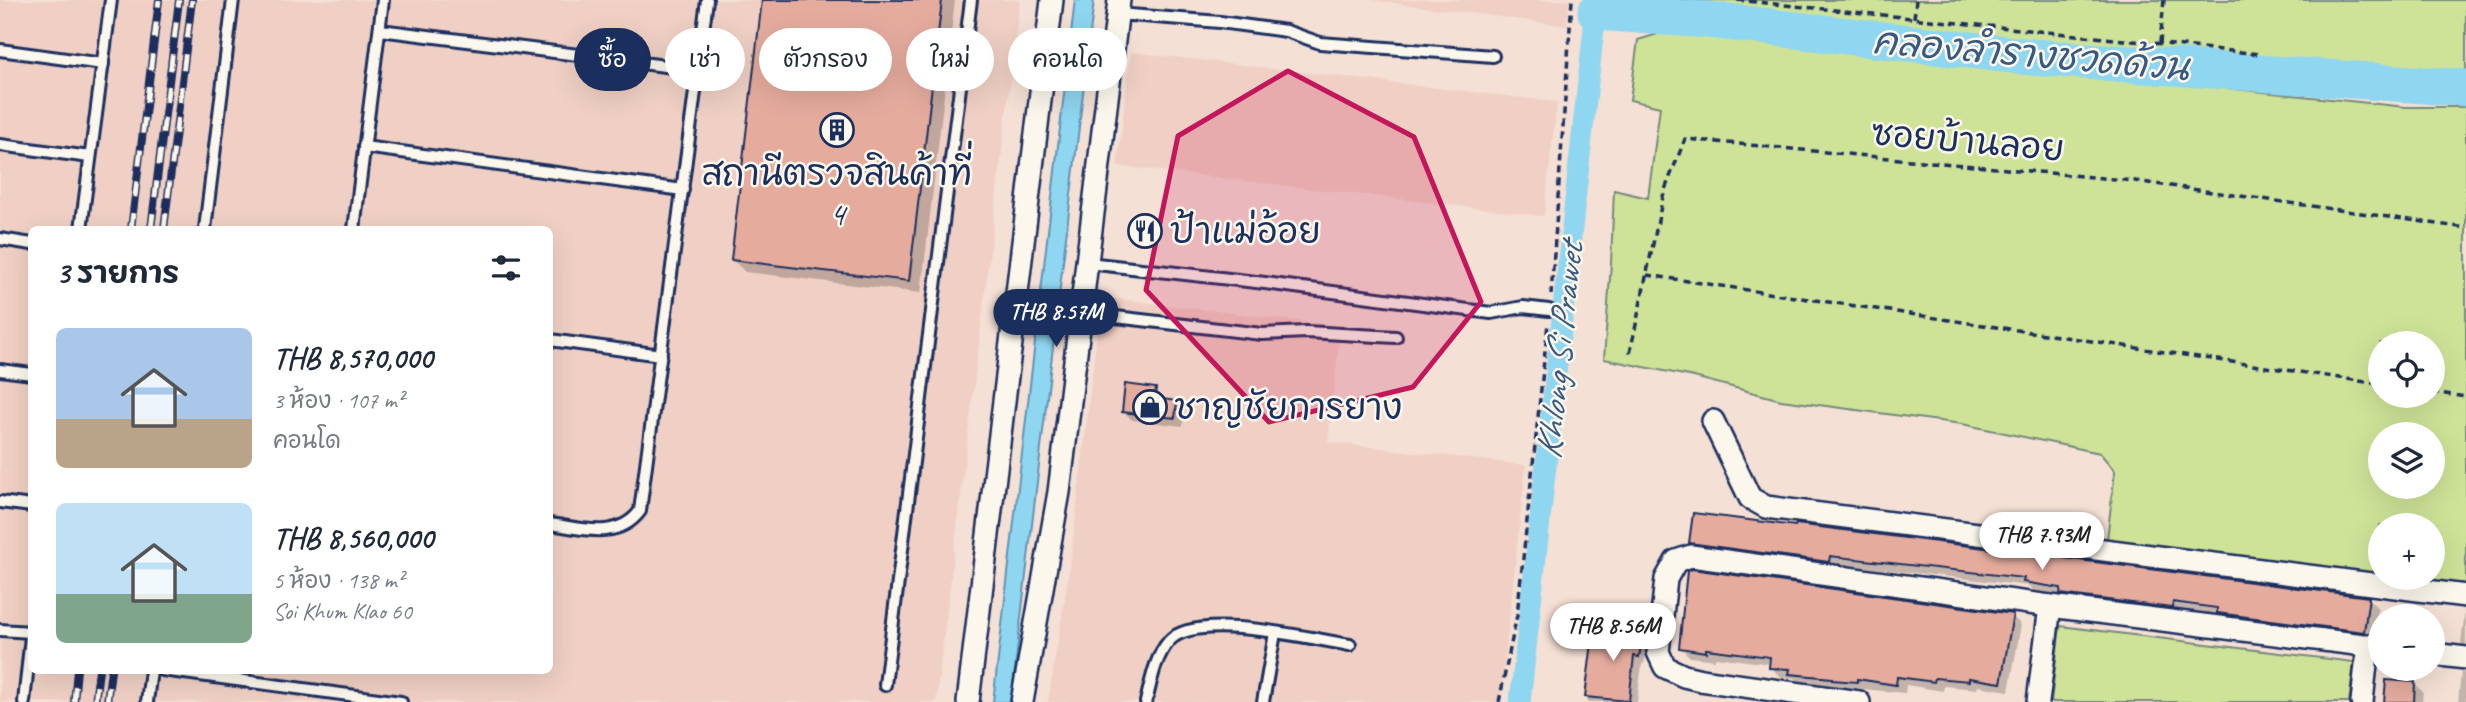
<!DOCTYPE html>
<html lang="th">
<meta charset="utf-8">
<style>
:root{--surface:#fff;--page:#f2f2f3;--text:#1f2937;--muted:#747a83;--accent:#1b2f5e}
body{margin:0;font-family:Caveat,"Playpen Sans Thai",sans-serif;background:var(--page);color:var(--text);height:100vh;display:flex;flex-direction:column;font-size:26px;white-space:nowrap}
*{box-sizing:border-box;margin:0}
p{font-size:23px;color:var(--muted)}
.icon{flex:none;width:38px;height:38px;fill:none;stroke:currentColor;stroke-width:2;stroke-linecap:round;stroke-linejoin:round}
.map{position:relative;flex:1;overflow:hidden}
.drawer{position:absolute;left:28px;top:226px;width:525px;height:448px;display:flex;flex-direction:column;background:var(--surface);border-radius:10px;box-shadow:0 7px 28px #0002}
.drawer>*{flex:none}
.guide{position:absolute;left:574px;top:28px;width:665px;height:63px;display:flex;gap:14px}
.controls{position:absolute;left:2368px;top:331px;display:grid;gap:14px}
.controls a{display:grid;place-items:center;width:77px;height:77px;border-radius:50%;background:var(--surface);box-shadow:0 7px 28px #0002;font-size:35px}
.price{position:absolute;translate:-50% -60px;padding:0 16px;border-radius:24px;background:#fff;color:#222;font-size:23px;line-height:46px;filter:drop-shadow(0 2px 4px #0008)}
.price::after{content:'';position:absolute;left:50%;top:42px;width:21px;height:16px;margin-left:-10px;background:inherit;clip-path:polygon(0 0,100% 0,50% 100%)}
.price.active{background:var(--accent);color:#fff}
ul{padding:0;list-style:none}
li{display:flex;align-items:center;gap:21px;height:175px;padding:0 28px}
li span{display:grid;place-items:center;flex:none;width:196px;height:140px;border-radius:10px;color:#555}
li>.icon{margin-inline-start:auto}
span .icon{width:84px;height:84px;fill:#fffc;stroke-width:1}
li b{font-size:30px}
h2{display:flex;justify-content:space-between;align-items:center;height:84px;padding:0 28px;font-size:30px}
.pill{padding:0 24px;border-radius:32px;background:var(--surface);box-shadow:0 7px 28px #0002;font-size:24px;line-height:63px}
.pill.active{background:var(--accent);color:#fff}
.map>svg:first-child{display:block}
.built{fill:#f0d0c4;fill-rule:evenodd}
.green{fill:#cee398;stroke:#74897b;stroke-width:2;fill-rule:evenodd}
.water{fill:#8fd6f0;stroke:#6193b6;stroke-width:2}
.shadow{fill:#0003}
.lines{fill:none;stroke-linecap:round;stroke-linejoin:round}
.canal{stroke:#8fd6f0;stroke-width:21}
.river{stroke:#8fd6f0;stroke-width:37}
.building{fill:#e5ac9e;stroke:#1b2f5e;stroke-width:2}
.lane-casing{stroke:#1b2f5e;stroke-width:16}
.street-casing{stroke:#1b2f5e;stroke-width:26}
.path{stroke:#1b2f5e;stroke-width:3.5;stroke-dasharray:7 5;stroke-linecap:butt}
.lane{stroke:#fbf7ec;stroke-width:10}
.street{stroke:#fbf7ec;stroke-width:21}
.rail-casing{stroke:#1b2f5e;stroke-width:8}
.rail{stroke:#fbf7ec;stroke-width:5;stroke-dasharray:16;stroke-linecap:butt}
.marked{fill:#c2185b;fill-opacity:0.2;stroke:#c2185b;stroke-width:5;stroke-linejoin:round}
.labels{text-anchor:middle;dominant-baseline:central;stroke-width:5;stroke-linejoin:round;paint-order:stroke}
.street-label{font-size:35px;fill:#1b2f5e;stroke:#fbf7ec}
.poi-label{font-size:35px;fill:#1b2f5e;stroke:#fbf7ec;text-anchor:start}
.water-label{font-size:37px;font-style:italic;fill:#385982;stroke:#fbf7ec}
</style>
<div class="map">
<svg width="2466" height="702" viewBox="0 0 2466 702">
<rect width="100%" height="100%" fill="#f4e0d5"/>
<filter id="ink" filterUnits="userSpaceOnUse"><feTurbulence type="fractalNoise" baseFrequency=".0143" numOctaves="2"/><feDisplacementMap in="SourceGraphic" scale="14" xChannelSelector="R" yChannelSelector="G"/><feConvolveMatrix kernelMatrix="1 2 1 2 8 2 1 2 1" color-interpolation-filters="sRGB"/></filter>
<g filter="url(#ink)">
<g class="built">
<path d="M0 0H1020L936 702H0ZM32 229H550V670H32Z"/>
<path d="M1371 0H1569L1567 26Z"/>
<path d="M1131 52 1557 102 1544 216 1117 166Z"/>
<path d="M1101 297 1341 326 1328 442 1526 465 1500 702H1048L1070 566Z"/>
</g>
<g class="green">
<path d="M1639 0H2466V81L2383 76 1656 9Z"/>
<path d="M1671 30 2406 107H2466V586L2399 578H2432V525H2380V575L2107 539 2115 471 2100 453 1962 424 1781 400 1694 377 1604 359 1611 263 1614 190 1648 198 1660 107 1630 100 1638 40ZM2380 343H2432V396H2380ZM2380 434H2432V486H2380Z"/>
<path d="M2060 626 2354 662 2349 702H2051Z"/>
</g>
<path class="water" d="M1075 0H1094L1011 702H993Z"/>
<g class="shadow">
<path d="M764 0H955L921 293 745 272 733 260Z"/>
<path d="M1155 390 1163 398V401L1176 403 1184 411 1183 426 1132 420 1124 412Z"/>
<path d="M1691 543 2368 599 2378 608 2373 640 2228 622 2222 616 2182 610 2181 616 2071 603 2064 596 2034 591 2029 586 1838 564V570L1700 552Z"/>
<path d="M2465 610H2466V649L2461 643Z"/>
<path d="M2012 616 2021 625 2009 691 1978 686 1977 689 1944 686 1943 691 1906 685 1905 693 1800 683 1795 678 1780 677 1771 667V664L1715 657V660L1690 657 1681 648Z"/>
<path d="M1596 629 1626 635 1641 631 1649 639 1644 664H1642L1637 702H1587Z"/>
<path d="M2461 672H2466V702H2458Z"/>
<path d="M2415 684 2423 692 2422 702H2385Z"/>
</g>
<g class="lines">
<path class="canal" d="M1520 702 1597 0"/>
<path class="river" d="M1596 12 1709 20 2031 57 2466 88"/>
</g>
<g class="building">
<path d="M762 0H942L909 281 731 260Z"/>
<path d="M1125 384 1156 388 1155 398 1177 401 1175 418 1122 412Z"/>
<path d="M1693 513 1795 526 1796 524 2369 597 2364 632 2217 613V608L2173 602 2172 608 2060 594 2061 588 2023 582 2024 578 1830 556 1829 562 1689 543Z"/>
<path d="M1692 569 2013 614 2001 683 1969 678V681L1935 678 1934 682 1897 677 1896 685 1857 679V682L1832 680V678L1789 674 1790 669 1769 668 1770 657 1706 649V652L1679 648 1687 571Z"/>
<path d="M1626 626 1644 629 1639 657 1634 656 1629 701 1585 697 1594 627 1625 633Z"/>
<path d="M2386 680 2415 682 2414 702H2384Z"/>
</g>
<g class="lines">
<g class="lane-casing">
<g id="lane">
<path d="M1117 14 1220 22 1286 31 1320 43 1493 56"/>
<path d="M380 30 697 70"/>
<path d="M0 50 103 64"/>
<path d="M0 145 90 157"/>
<path d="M364 147 683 190"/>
<path d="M81 229 111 0"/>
<path d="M205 229 233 0"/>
<path d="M354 229 383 0"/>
<path d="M0 239 32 244"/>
<path d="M1088 263 1265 283 1491 313 1523 307 1549 310"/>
<path d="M1081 313 1262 334 1306 332 1396 337"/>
<path d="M550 340 661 355"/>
<path d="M0 370 32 374"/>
<path d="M0 502 32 506"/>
<path d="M550 524C580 528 618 541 640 511L707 0"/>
<path d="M0 630 31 632"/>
<path d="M162 670 401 702"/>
<path d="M885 685 971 0"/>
<path d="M24 702 32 627"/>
<path d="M147 702 151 670"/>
<path d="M1146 702C1151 682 1155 657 1169 641 1195 611 1313 639 1350 645"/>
<path d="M1263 702 1275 633"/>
</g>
</g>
<g class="street-casing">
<g id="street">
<path d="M1713 421 1750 498 1766 507 2466 596"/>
<path d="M2432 654 2466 658"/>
<path d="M968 702 1052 0"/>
<path d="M1022 702 1059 492 1119 0"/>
<path d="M1859 702 1701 680 1684 676 1665 667 1658 652 1666 579 1676 561 1691 556 2050 606 2380 647"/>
<path d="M2038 702 2050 606"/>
<path d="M2362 702 2368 645"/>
</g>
</g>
<g class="path">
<path d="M1737 0 2260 54"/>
<path d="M1914 18 1916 0"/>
<path d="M2160 43 2164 0"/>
<path d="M1647 275 2380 384"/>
<path d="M1551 295 1572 0"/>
<path d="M1630 353 1664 192 1685 139 2135 181 2466 228"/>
<path d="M2432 392 2466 397"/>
<path d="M1499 702 1517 615 1548 323"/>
</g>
<use href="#lane" class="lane"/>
<use href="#street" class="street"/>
<g class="rail-casing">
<g id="rail">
<path d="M131 229 159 0"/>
<path d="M151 229 179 0"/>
<path d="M164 229 192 0"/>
<path d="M74 702 77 670"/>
<path d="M95 702 99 670"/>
<path d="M107 702 111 670"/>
</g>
</g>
<use href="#rail" class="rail"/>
</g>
</g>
<path class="marked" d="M1288 71 1414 137 1481 302 1413 387 1269 422 1146 290 1178 136Z"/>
<defs>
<g id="building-ring" transform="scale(1.75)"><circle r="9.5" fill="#fbf7ec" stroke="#1b2f5e" stroke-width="1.5"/><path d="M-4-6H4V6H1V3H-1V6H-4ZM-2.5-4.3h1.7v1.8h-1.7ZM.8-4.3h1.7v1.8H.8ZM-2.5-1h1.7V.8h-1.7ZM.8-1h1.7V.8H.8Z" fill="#1b2f5e"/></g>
<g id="restaurant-ring" transform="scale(1.75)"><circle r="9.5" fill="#fbf7ec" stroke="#1b2f5e" stroke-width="1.5"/><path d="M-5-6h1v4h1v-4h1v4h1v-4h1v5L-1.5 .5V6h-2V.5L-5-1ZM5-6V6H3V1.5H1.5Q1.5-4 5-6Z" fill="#1b2f5e"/></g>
<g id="shop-ring" transform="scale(1.75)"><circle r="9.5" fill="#fbf7ec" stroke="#1b2f5e" stroke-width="1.5"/><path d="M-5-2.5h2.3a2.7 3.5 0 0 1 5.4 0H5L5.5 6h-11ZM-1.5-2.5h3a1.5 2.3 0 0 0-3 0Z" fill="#1b2f5e"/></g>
</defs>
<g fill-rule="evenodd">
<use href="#building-ring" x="837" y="130"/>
<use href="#restaurant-ring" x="1145" y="231"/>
<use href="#shop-ring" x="1150" y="407"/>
</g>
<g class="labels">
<g class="street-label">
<text transform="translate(1968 141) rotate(5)">ซอยบ้านลอย</text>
</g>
<g class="poi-label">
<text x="837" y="173" text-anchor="middle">สถานีตรวจสินค้าที่<tspan x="837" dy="40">4</tspan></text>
<text x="1170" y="231">ป้าแม่อ้อย</text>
<text x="1174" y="407">ชาญชัยการยาง</text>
</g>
<g class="water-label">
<text transform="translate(2031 54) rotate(5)">คลองลำรางชวดด้วน</text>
<text transform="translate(1559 351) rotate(-84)">Khlong Si Prawet</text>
</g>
</g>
</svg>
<div class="controls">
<a><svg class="icon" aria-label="locate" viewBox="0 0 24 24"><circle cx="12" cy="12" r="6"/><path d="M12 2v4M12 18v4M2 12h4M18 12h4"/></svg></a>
<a><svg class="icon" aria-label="layers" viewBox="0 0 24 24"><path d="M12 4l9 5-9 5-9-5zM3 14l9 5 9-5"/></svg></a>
<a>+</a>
<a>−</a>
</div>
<b class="price active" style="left:1056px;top:349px">THB 8.57M</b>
<b class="price" style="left:2042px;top:572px">THB 7.93M</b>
<b class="price" style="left:1613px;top:663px">THB 8.56M</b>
<div class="guide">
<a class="pill active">ซื้อ</a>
<a class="pill">เช่า</a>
<a class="pill">ตัวกรอง</a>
<a class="pill">ใหม่</a>
<a class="pill">คอนโด</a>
</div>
<section class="drawer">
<h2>3 รายการ<svg class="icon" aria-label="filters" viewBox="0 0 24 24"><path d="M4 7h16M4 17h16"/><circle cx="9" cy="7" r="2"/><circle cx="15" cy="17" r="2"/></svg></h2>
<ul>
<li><span style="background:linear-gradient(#a9c7e8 65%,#b9a48a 0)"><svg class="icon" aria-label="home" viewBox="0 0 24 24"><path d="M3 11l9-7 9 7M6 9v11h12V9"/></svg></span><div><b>THB 8,570,000</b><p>3 ห้อง · 107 m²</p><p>คอนโด</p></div></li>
<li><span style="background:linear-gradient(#bfe0f5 65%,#7fa58c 0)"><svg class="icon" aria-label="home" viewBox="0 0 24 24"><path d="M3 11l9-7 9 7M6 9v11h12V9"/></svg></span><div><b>THB 8,560,000</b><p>5 ห้อง · 138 m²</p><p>Soi Khum Klao 60</p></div></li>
</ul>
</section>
</div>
